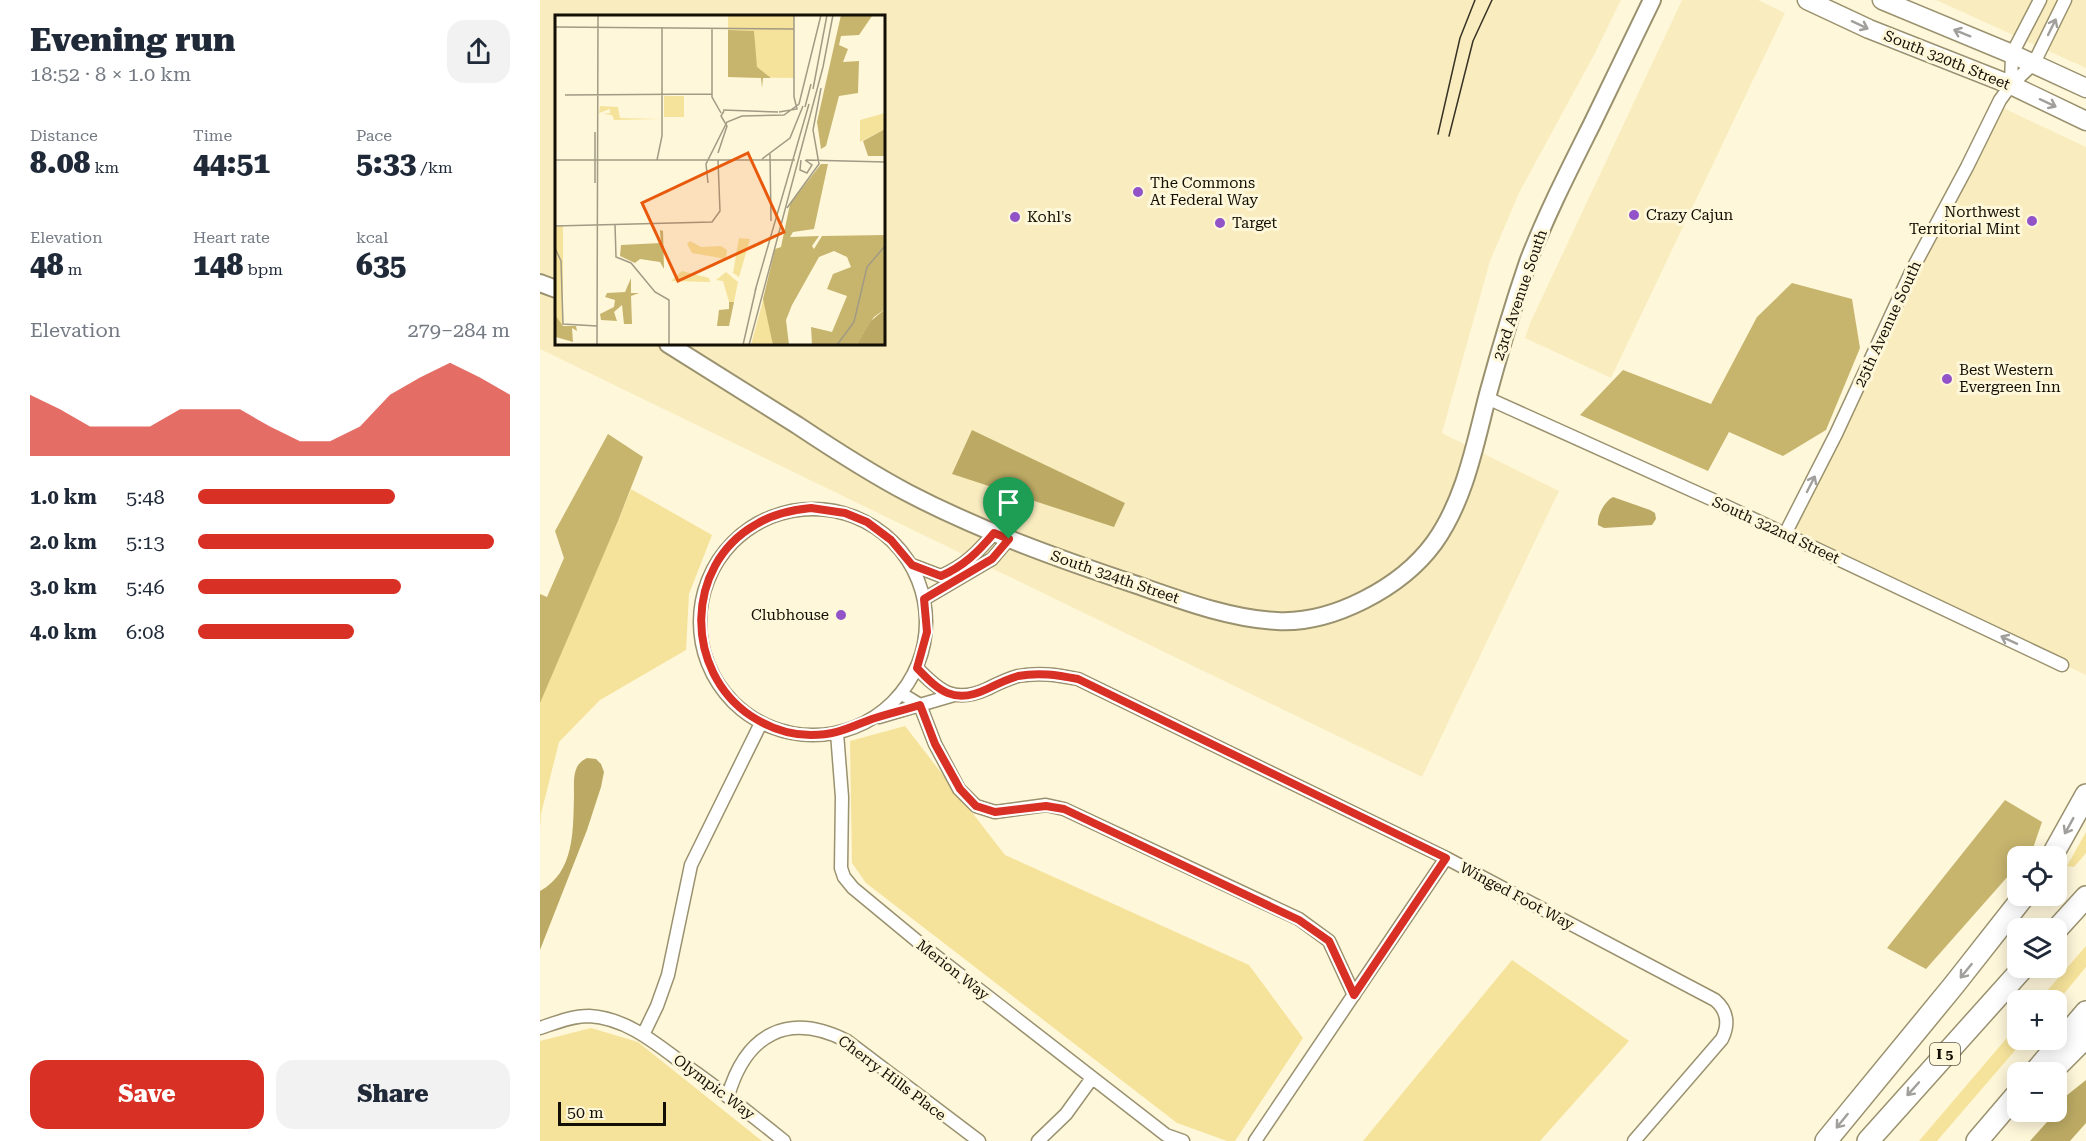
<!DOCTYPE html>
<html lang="en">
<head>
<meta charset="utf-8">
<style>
  :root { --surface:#fff; --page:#f2f2f3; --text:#1f2937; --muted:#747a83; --accent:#d93025 }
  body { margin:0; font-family:"Roboto Serif",serif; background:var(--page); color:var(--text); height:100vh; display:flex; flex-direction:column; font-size:22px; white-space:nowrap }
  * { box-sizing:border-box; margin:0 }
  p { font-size:20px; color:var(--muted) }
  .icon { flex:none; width:33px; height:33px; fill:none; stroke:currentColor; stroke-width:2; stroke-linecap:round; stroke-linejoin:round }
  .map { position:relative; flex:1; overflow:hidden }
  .panel { display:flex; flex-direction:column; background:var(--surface); width:540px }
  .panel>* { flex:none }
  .tools { position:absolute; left:1467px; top:846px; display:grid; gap:12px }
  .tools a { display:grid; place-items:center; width:60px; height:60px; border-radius:12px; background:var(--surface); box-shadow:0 3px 15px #0003; font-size:30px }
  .scale { position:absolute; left:18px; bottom:15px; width:108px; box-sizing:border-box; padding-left:6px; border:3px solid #130f04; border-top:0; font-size:16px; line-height:21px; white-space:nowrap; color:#130f04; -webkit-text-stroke:4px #fff7da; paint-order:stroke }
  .pin { position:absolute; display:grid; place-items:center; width:51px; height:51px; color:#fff; margin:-62px -26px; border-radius:50% 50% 50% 0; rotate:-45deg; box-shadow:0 0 6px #0007 }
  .pin .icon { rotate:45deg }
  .round { display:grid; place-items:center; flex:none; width:63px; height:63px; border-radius:18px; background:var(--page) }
  .head { display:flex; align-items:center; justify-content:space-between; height:102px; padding:0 30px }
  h1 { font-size:33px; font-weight:800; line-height:45px }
  .stats { display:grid; grid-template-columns:repeat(3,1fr); gap:9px; height:102px; padding:6px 30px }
  .stats div { display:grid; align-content:center }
  .stats b { font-size:30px; font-weight:800 }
  .stats small { font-size:16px; font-weight:400 }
  .stats p { font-size:16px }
  .chart { height:168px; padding:12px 30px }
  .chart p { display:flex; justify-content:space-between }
  .chart svg { width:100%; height:108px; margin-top:6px; fill:var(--accent); opacity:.7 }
  .button { display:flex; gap:12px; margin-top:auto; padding:12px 30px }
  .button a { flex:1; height:69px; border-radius:18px; background:var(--accent); color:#fff; font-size:24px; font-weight:800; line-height:69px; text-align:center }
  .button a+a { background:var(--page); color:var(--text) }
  ul { padding:0 30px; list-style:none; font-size:20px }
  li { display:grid; grid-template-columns:96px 72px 1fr; align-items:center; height:45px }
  li i { height:15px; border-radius:8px; background:var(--accent) }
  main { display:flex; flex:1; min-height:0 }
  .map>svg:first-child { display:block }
</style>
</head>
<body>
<main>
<section class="panel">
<div class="head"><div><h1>Evening run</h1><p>18:52 · 8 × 1.0 km</p></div><a class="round"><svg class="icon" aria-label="share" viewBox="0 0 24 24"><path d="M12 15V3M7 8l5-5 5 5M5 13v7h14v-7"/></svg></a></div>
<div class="stats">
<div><p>Distance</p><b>8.08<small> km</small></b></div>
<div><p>Time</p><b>44:51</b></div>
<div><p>Pace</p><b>5:33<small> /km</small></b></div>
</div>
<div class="stats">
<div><p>Elevation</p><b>48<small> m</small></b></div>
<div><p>Heart rate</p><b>148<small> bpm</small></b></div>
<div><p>kcal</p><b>635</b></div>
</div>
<div class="chart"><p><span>Elevation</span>279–284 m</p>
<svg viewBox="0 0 160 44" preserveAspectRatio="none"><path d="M0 44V19L10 25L20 32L30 32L40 32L50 25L60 25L70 25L80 32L90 38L100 38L110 32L120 19L130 12L140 6L150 12L160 19V44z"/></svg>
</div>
<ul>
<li><b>1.0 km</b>5:48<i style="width:63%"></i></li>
<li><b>2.0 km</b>5:13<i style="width:95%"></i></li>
<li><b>3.0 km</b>5:46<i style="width:65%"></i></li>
<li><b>4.0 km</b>6:08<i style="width:50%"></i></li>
</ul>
<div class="button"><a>Save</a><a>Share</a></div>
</section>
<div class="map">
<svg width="1546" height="1141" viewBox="0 0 1546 1141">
  <rect width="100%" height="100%" fill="#fff7da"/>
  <path fill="#f9edc0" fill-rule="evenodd" d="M 0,0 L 1081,0 L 1054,55 L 979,193 L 950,261 L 902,433 L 1019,491 L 882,777 L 0,349 ZM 16,16 L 344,16 L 344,344 L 16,344 Z
    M 1142,0 L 1218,0 L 1245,13 L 1071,378 L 985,338 L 990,323 Z
    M 1396,0 L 1546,0 L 1546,68 Z
    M 1457,105 L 1546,147 L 1546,675 L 1245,534 Z"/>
  <path fill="#f6e39b" d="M 91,489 L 172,535 L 149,594 L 146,650 L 60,700 L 19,742 L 1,814 L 0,828 L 0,699 L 78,521 Z
    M 365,726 L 465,855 L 709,965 L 763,1038 L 695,1141 L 687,1141 L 637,1123 L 326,883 L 312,863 L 310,741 Z
    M 1546,832 L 1546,853 L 1534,867 L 1527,866 Z
    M 1546,946 L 1546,967 L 1517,1002 L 1499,1000 Z
    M 972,960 L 1089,1041 L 1000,1141 L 823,1141 Z
    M 1477,1026 L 1478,1040 L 1484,1040 L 1397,1141 L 1379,1141 Z
    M 51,1028 L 98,1042 L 222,1141 L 0,1141 L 0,1041 Z"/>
  <path fill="#c7b56e" d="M 1252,283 L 1312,299 L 1320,348 L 1286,430 L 1243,456 L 1189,432 L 1168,471 L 1040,415 L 1083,370 L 1171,404 L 1217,317 Z
    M 68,434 L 103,457 L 78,521 L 0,703 L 0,594 L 7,597 L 24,558 L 15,531 Z
    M 1465,800 L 1502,822 L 1492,851 L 1486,856 L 1478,856 L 1477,866 L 1386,969 L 1347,948 Z"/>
  <path fill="#bcaa64" d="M 432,430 L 585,503 L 574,527 L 412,474 Z
    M 1073,497 L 1110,510 L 1115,513 L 1116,519 L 1112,525 L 1064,528 L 1058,525 C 1057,515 1064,502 1073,497 Z
    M 47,758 L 56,759 L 61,764 L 64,772 L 61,787 L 47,830 L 0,950 L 0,891 C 35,872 33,830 34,795 C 34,786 33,775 37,767 C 39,763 43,760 47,758 Z
    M 1546,1080 L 1546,1123 L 1530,1141 L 1490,1141 L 1516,1112 L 1526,1096 Z"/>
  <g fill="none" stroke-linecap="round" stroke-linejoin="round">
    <g stroke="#9a916e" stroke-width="15">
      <path id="street" d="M 1471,85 L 1472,54 L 1500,0
        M 947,398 L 1171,499 L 1522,665
        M160 622a113 113 0 1 1 226 0a113 113 0 1 1-226 0Z
        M 1245,534 L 1296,434 L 1373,268 L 1427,167 L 1460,100 L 1471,85 L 1494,63 L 1525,0
        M 372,565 L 401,576 C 425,565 437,553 454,533
        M 384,599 L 452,559 L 469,539
        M 377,668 C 399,691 414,704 447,689 C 457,684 467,679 478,676 C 499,672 517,675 538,679 L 906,858 L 1175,1000 C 1188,1011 1189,1025 1182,1039 L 1094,1141
        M 362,694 L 380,705 L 395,744 L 419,789 L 436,806 L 455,812 L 506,805 L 524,809 L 759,919 L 789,941 L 814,995
        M 339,717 L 414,695
        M 297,733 L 302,797 L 301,868 L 304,877 L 313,888 L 388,950 L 626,1135 L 643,1141
        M 0,1028 C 15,1023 32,1016 49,1016 C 88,1018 119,1046 149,1068 C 182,1091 213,1116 244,1141
        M 103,1035 L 117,1006 L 128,975 L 151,865 L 221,723
        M 188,1096 C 206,1034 248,1011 307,1041 L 439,1141
        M 498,1141 L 526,1114 L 552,1078
        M 715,1141 L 906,858"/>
    </g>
    <g stroke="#9a916e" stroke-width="20">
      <path id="secondary" d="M 0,283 L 16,289
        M 128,344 C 171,371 214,398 257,425 C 293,449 330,473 368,493 C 441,531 519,559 597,585 C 640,600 691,619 737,621 C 792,624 861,588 894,543 C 925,500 935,444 948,394 C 960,350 973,306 988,262 C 1006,215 1029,170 1052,124 C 1072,83 1092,41 1112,0"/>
    </g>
    <g stroke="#9a916e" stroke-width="21">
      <path id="primary" d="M 1267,0 L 1329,29 L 1471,85 L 1546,121
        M 1342,0 L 1472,54 L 1546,88"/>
    </g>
    <g stroke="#9a916e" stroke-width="24">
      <path id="highway" d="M 1512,856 L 1546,795
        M 1516,930 L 1546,897
        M 1513,1070 L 1546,1037
        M 1495,1072 L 1546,1012
        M 1286,1141 L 1414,985 L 1484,896
        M 1328,1141 L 1483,968
        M 1437,1141 L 1478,1093"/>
    </g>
    <use href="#street" stroke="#fff" stroke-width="12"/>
    <use href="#secondary" stroke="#fff" stroke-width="16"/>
    <use href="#primary" stroke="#fff" stroke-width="18"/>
    <use href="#highway" stroke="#fff" stroke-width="21"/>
    <path stroke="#383325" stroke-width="1.5" d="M 898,134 L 920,38 L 935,0
      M 909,136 L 933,41 L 952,0"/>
  </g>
  <defs><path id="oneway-shaft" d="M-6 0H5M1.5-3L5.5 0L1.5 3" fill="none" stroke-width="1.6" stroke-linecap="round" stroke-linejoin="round" transform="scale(1.5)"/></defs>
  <g stroke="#a19f9b">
    <use href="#oneway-shaft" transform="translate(1320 25) rotate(25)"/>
    <use href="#oneway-shaft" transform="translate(1512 27) rotate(-64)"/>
    <use href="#oneway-shaft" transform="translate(1422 33) rotate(-158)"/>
    <use href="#oneway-shaft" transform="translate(1508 103) rotate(25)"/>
    <use href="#oneway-shaft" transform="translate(1271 484) rotate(-63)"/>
    <use href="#oneway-shaft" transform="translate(1469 640) rotate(-155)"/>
    <use href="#oneway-shaft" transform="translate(1529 826) rotate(119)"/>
    <use href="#oneway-shaft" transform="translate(1426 971) rotate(129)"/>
    <use href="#oneway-shaft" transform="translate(1373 1089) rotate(132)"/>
    <use href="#oneway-shaft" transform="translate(1302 1121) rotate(129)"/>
  </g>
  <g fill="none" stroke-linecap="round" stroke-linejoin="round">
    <g stroke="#fff" stroke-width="12">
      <path id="route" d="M 271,508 L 305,513 L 327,522 L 351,540 L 372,565 L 401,576 C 424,566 438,552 454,533 L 469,539 L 452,559 L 384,599 L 387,632 L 377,668 C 399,691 414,705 447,689 C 457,684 467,679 478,676 C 499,672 517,675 538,679 L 906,858 L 814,995 L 789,941 L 759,920 L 524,809 L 506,806 L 455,812 L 436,806 L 420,789 L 395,744 L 380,705 C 364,710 347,714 332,719 C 308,728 297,735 271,735 C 250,735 228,727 211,716 C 144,671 144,566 215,525 C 232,514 251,510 271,508 Z"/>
    </g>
    <use href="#route" stroke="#d93025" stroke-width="8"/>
  </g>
  <g fill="#9253c9" stroke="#fff7da" stroke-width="2">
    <circle cx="598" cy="192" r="6"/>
    <circle cx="1094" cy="215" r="6"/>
    <circle cx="475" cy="217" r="6"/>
    <circle cx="1492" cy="221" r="6"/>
    <circle cx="680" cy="223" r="6"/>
    <circle cx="1407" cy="379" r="6"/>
    <circle cx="301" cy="615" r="6"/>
  </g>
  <g text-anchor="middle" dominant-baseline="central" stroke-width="6" stroke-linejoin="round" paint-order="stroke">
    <rect fill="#fff7da" stroke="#5a5544" stroke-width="1.5" x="1390" y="1043" width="30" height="22" rx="4.5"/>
    <g font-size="14" font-weight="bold" fill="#130f04">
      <text x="1405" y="1054">I 5</text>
    </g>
    <g font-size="15" fill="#130f04" stroke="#fff7da">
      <text transform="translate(1407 60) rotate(22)">South 320th Street</text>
      <text transform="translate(980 295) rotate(-71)">23rd Avenue South</text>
      <text transform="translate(1348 324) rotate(-65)">25th Avenue South</text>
      <text transform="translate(1236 530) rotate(25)">South 322nd Street</text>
      <text transform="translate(575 577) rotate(19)">South 324th Street</text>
      <text transform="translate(977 896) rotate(28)">Winged Foot Way</text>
      <text transform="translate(413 970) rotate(38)">Merion Way</text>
      <text transform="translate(352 1078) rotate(37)">Cherry Hills Place</text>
      <text transform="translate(174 1087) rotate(37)">Olympic Way</text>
    </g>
    <g font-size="15" fill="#130f04" stroke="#fff7da" text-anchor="start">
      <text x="610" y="183">The Commons<tspan x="610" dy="17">At Federal Way</tspan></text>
      <text x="1480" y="212" text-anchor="end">Northwest<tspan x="1480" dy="17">Territorial Mint</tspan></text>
      <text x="1106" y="215">Crazy Cajun</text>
      <text x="487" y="217">Kohl's</text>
      <text x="692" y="223">Target</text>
      <text x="1419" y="370">Best Western<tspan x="1419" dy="17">Evergreen Inn</tspan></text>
      <text x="289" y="615" text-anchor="end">Clubhouse</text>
    </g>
  </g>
  <g transform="translate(15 15)">
    <rect width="330" height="330" fill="#fff7da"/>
    <path d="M 173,0 L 239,0 L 239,63 L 173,62 ZM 109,81 L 129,81 L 129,102 L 109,102 ZM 45,91 L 63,92 L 65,103 L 106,104 L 59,105 L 57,100 L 48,99 L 55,98 L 55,94 L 44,98 ZM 330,98 L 330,114 L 305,127 L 305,105 ZM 8,210 L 8,310 L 1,311 L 0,212 ZM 184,223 L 195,224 L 184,262 L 178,258 ZM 135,226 L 146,232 L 166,231 L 172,235 L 171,244 L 137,238 L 132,229 ZM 127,256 L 154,263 L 155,267 L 116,266 ZM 171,257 L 183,267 L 179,287 L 174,287 L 168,266 L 161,265 ZM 211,274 L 218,330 L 196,330 Z" fill="#f6e39b"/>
    <path d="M 286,0 L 317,1 L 304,20 L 286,21 L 284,30 L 293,34 L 288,47 L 304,46 L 303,78 L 284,81 L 271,131 L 266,134 L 262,107 ZM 173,15 L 199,16 L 202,52 L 216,63 L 208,63 L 207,73 L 206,63 L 173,62 ZM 330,114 L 330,141 L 313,141 L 308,126 ZM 266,149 L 273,149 L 259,214 L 238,217 L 235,222 L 264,221 L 257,231 L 259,234 L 267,221 L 330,220 L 330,294 L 319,302 L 301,330 L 257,330 L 256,312 L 277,317 L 292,281 L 272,274 L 278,259 L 296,252 L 292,242 L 279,236 L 264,242 L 237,290 L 231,305 L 234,330 L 218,330 L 208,284 L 220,234 L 226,232 L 235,189 ZM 105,215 L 108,216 L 109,254 L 105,247 L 85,244 L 80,248 L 65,241 L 66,230 L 106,228 ZM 76,263 L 76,278 L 84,278 L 76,281 L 77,309 L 69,309 L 67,290 L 59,297 L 62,306 L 46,305 L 45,299 L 59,292 L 60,285 L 50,282 L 52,278 L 70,277 ZM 174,287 L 179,287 L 174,311 L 162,311 L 164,295 L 174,294 ZM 0,300 L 8,311 L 21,311 L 22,316 L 17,313 L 18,327 L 1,322 L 0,327 Z" fill="#c7b56e"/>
    <path d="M 330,294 L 330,330 L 301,330 L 316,306 Z" fill="#bcaa64"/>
    <path fill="none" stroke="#a19a84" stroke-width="1.5" d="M 0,12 L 239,14M 157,13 L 157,82 L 166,98M 258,74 L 272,0M 10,80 L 157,79M 250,92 L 256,69M 168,95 L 223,97M 224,97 L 242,94 L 239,82 L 239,0M 163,138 L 172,111 L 166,101 L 169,96M 215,139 L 216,206M 207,144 L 235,123 L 248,91M 0,145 L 240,145M 102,145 L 107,121 L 107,12M 246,145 L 245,155 L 252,158 L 257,150 L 250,145M 251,145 L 330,147M 40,168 L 40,117M 153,168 L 151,149 L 172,107 L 187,101 L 229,100 L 244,89 L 266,0M 232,193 L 264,149 L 258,115 L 266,73M 60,209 L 61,242 L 76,248 L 100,277 L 114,285 L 114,330M 0,211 L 157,207 L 165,196 L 163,145M 0,233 L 6,246 L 8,309 L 42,311M 200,276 L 254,89M 42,330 L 43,0M 188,330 L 201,273M 194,330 L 268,52 L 278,0M 282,330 L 299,307 L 312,252 L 330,231"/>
    <path fill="#e8590c" fill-opacity="0.15" stroke="#e8590c" stroke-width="3" d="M 193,138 L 229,217 L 123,266 L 87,188 Z"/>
    <rect width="330" height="330" fill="none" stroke="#130f04" stroke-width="3"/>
  </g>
</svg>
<div class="tools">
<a><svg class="icon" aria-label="locate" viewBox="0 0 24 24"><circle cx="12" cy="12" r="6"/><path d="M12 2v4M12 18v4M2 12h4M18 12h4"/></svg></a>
<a><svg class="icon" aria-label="layers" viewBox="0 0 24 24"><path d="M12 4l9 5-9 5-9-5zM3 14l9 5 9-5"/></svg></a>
<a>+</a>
<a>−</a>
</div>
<div class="scale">50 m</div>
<div class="pin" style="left:469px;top:539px;background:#1e9e55"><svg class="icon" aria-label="arrive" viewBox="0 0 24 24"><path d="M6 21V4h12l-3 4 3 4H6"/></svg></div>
</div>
</main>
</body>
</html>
